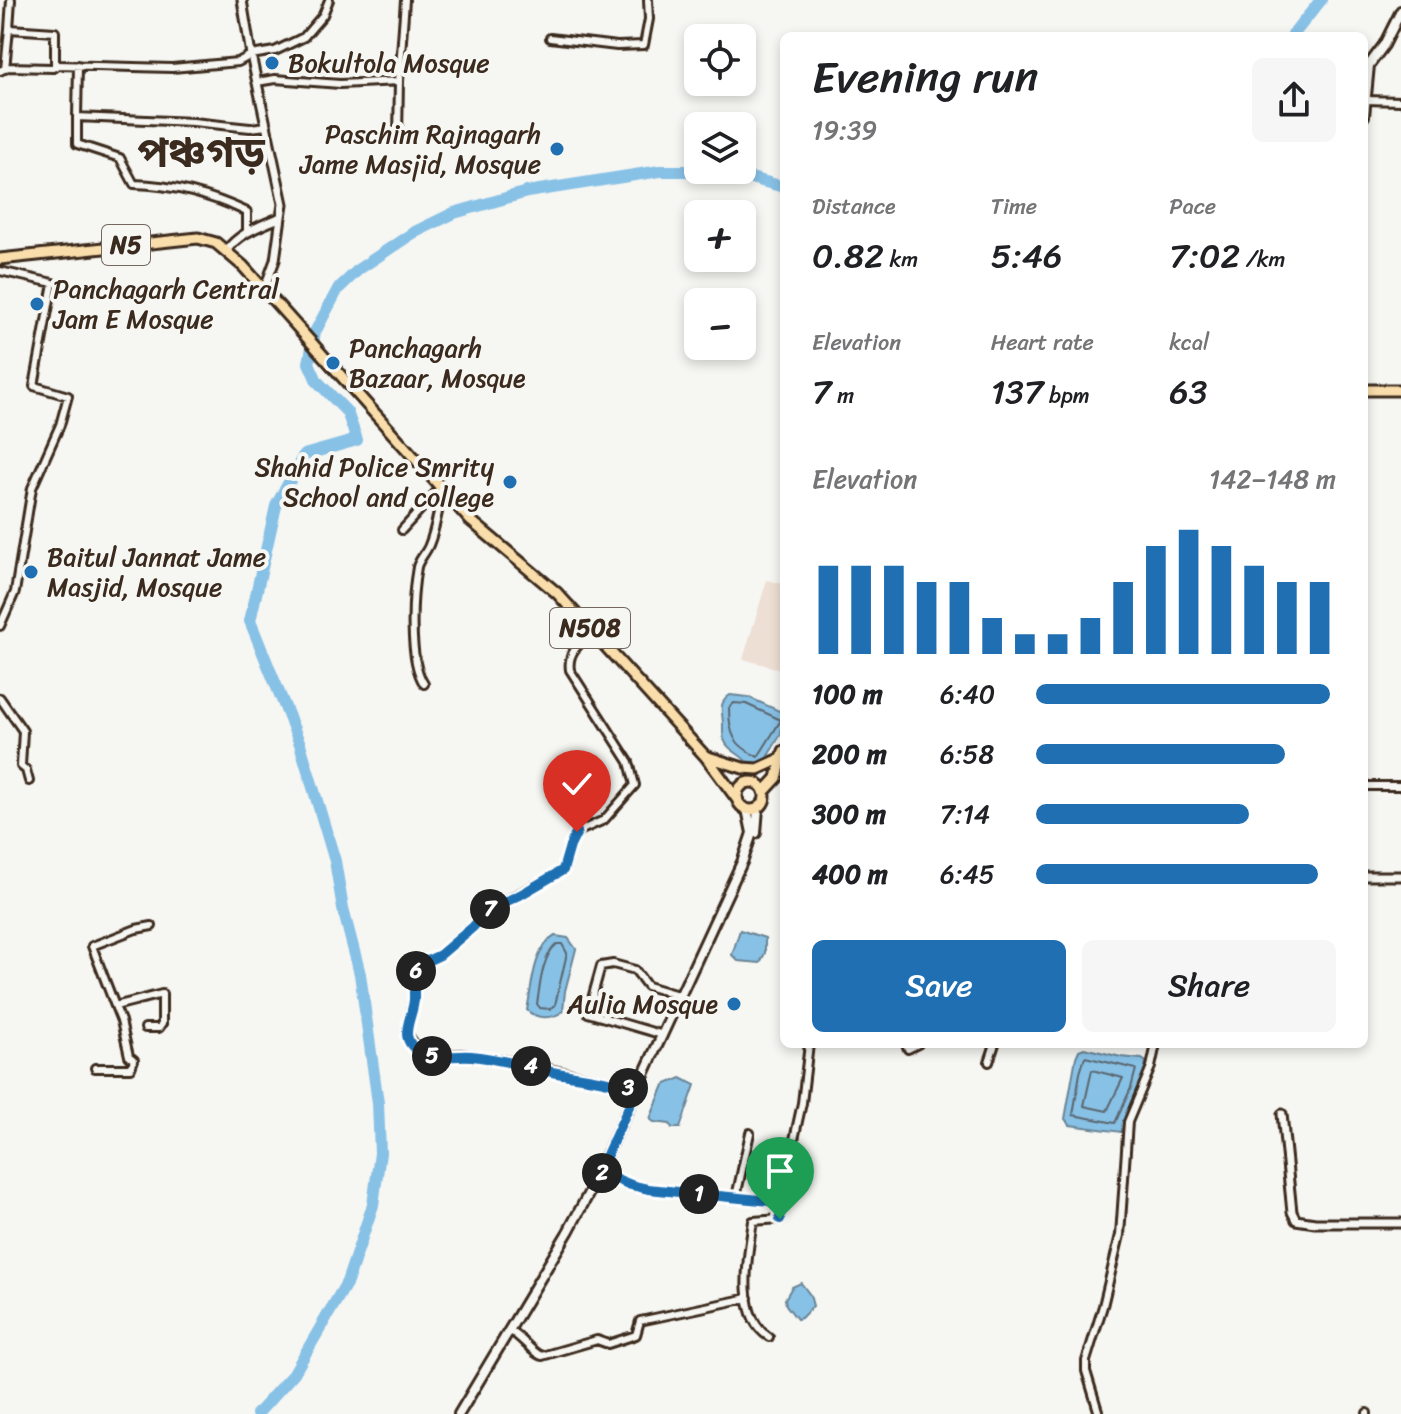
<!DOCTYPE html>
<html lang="en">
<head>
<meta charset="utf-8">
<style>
  :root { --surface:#fff; --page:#f6f6f6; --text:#202124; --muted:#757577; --accent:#1f6fb2 }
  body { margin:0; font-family:Sriracha,"Noto Sans Bengali",sans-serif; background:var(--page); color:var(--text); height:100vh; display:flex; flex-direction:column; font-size:30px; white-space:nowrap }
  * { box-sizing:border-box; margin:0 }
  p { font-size:26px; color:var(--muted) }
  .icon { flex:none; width:44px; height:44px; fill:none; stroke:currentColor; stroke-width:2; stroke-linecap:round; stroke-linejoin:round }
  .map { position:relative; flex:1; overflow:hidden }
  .details { position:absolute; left:780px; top:32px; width:588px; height:1016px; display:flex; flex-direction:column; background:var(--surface); border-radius:12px; box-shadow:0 4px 12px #0003 }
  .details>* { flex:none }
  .fabs { position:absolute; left:684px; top:24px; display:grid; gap:16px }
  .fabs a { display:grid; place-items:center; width:72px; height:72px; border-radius:12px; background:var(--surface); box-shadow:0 4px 12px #0003; font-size:40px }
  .pin { position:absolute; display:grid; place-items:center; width:68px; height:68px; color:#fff; margin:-82px -34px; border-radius:50% 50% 50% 0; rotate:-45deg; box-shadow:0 0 8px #0007 }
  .pin .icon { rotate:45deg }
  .km { position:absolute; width:40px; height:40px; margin:-20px; border-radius:50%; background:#222; color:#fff; font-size:22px; line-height:40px; text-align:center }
  .round { display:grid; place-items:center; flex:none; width:84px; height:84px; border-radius:12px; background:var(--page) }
  .headline { display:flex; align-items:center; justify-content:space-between; height:136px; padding:0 32px }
  h1 { font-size:44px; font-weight:600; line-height:60px }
  .stats { display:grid; grid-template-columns:repeat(3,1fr); gap:12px; height:136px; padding:8px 32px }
  .stats div { display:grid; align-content:center }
  .stats b { font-size:34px; font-weight:600 }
  .stats small { font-size:22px; font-weight:400 }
  .stats p { font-size:22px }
  .chart { height:224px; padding:16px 32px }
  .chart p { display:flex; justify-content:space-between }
  .chart svg { width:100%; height:144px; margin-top:8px; stroke:var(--accent); stroke-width:6 }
  .action { display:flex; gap:16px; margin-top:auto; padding:16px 32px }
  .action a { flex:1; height:92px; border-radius:12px; background:var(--accent); color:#fff; font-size:32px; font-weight:600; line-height:92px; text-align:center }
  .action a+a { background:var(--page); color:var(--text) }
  ul { padding:0 32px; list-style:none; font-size:26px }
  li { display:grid; grid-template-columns:128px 96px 1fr; align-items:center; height:60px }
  li i { height:20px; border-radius:10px; background:var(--accent) }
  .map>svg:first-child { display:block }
</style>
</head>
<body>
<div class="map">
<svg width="1401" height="1414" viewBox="0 0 1401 1414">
  <rect width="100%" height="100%" fill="#f6f6f2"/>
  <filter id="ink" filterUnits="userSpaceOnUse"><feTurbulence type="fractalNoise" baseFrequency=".0125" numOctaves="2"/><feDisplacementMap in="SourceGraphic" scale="16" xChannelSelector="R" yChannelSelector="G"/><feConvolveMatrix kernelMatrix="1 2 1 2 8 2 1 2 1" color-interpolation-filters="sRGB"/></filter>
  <g filter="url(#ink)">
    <path fill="#eedfd4" d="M 767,580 L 784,584 L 784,670 L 743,659 Z"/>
    <path fill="#88c1e6" stroke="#698596" stroke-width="2" d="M 730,695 L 748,697 L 784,713 L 781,734 L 763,764 L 750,767 C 744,756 739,756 731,749 C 722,742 723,734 723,725 C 723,712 717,704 730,695 Z
      M 740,930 L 765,938 L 765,953 L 760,963 L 738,961 L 732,955 Z
      M 555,936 L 568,938 L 576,949 L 565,991 L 563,1011 C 554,1019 536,1020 527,1010 C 532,987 533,948 555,936 Z
      M 1084,1048 L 1121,1057 L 1142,1059 L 1146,1062 L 1142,1083 L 1121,1132 L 1070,1125 L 1065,1119 L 1076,1057 L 1079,1050 Z
      M 681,1078 L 695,1085 L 680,1128 L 672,1128 L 670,1124 L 654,1122 L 650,1119 L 664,1085 Z
      M 801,1283 L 810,1295 L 813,1306 L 801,1318 L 797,1319 L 786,1305 L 785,1299 L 792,1287 Z"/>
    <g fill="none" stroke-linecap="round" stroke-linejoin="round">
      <path stroke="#5a666e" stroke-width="2" d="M 734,703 L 746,704 L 781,720 L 758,757 C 734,745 729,735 729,708 Z
        M 557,944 L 562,944 L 567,953 L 555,1005 L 550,1009 L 540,1008 L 537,1004 C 540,985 542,956 557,944 Z
        M 1085,1057 L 1136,1069 L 1131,1088 L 1115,1123 L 1073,1115 L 1080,1073 Z
        M 1092,1070 L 1123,1078 L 1107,1111 L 1084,1106 Z"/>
      <path stroke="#88c1e6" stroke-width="12" d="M 1292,36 L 1321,0
        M 257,1414 L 294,1373 L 347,1282 L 373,1205 L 380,1153 L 378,1103 L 360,974 L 343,909 L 335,861 L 300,744 L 250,621 L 276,506 L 304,455 L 357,440 L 347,412 L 317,381 L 309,363 L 315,332 L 338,289 L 359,269 L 413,233 L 454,213 L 527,192 L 660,171 L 725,171 L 784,187"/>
      <g stroke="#3b2a1e" stroke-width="12">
        <path id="minor" d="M 9,29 L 11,0
          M 550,38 L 617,46 L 644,45 L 649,19 L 648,0
          M 78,65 L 77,117 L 193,122 L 250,128 L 267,126
          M 5,69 L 9,29 L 55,32 L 55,67
          M 0,71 L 8,67 L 53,68 L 58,65 L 172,68 L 238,62 L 251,55 L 275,51 L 304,37 L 323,15 L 329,0
          M 257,82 L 275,79 L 340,84 L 399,81 L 405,0
          M 1365,100 L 1401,101
          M 77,117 L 77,144 L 120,158 L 134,184 C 174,185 211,195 247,212 L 247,232
          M 370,140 L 395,141 L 398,136 L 399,81
          M 0,271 L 53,283 L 34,386 L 68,396 L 60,425 L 32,488 L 15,592 L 0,626
          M 402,530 L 440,488
          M 593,632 C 581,643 567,651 570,670 L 629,762 L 635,785 L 604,820 L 577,832 L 570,846 L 565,865 L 558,873 L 488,910 L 473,927 L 440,955 L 421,964 L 413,984 L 414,998 L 406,1032 L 419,1051 L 429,1056 L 461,1054 L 509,1061 L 616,1083 L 636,1091
          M 424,684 C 408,660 412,595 417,567 C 419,559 426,553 429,545 C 436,529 438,508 443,491
          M 0,698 L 23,731 L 21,766 L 26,770 L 29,781
          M 1364,786 L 1401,786
          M 115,1006 L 92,946 L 136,929 L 152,926
          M 663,1035 L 588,1013 L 601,966 L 613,964 L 635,970 L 647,986 L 681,996
          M 906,1044 L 908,1049 L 918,1044
          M 989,1062 L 995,1044
          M 95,1068 L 131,1068 L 134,1060 L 129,1056 L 121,1021 L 115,1006 L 162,994 L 162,1024 L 159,1028 L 145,1028
          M 599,1172 L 631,1185 L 648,1189 L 781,1202
          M 736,1197 L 750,1133
          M 509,1330 C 522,1337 533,1354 542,1356 L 597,1340 L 608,1344 L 636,1335 L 640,1321 L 748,1298
          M 769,1337 C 735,1316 748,1255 753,1221 L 780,1219 L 784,1185 L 802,1103 L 809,1044
          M 1367,1413 L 1367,1414
          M 1099,1414 L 1086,1371 L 1086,1361 L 1103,1306 L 1120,1235 L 1128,1122 L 1151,1067 L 1156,1044"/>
      </g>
      <g stroke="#3b2a1e" stroke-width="13">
        <path id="tertiary" d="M 226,251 C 240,232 261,226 281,217 L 283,204 L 251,55 L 242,0
          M 264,290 L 275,260 L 281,217
          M 1364,876 L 1401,876
          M 1282,1114 L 1292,1212 L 1296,1220 L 1315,1223 L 1401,1223"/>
      </g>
      <g stroke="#3b2a1e" stroke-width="14">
        <path id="secondary" d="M 1364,116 L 1369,65 L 1384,45 L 1401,11
          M 756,833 L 758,808
          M 459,1414 L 568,1232 L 590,1191 L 743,860 L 752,833 L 747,809"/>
      </g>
      <g stroke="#3b2a1e" stroke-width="15">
        <path id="trunk" d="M 0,259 L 198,238 L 216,243 L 243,266 L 470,520 L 557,593 L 706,757 L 737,799
          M 1364,390 L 1401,390
          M 708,757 L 743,768 L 758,769 L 780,759
          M737 796a14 14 0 1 1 28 0a14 14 0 1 1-28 0Z
          M 764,792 L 777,778 L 784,751"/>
      </g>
      <use href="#minor" stroke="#f6f6f2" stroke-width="6"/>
      <use href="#tertiary" stroke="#f6f6f2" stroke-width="7"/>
      <use href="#secondary" stroke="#f6f6f2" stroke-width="8"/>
      <use href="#trunk" stroke="#f9ddab" stroke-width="9"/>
    </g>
  </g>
  <g fill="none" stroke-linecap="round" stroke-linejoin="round" filter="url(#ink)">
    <g stroke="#fff" stroke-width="16">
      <path id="route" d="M 577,832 L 570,846 L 563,870 L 520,895 L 488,910 L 473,927 L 440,955 L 421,964 C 413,976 414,985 414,999 C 413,1020 394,1039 423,1054 C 436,1060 458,1054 472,1056 C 499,1059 525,1066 552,1072 C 581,1078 609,1079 636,1091 L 599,1172 L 631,1185 L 648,1189 L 781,1202 L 780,1219"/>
    </g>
    <use href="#route" stroke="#1f6fb2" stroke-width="10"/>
  </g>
  <g fill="#1f6fb2" stroke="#f6f6f2" stroke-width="3">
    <circle cx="272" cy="63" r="8"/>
    <circle cx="557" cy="149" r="8"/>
    <circle cx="37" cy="304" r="8"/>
    <circle cx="333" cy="363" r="8"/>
    <circle cx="510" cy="482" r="8"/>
    <circle cx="31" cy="572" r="8"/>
    <circle cx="734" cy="1004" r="8"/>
  </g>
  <g text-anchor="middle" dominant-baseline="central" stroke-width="8" stroke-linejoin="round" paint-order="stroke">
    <g fill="#f6f6f2" stroke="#73675e" stroke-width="2">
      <rect x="102" y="225" width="48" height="40" rx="6"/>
      <rect x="550" y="608" width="80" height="40" rx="6"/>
    </g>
    <g font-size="24" font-weight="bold" fill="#3b2a1e">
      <text x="126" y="245">N5</text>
      <text x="590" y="628">N508</text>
    </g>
    <g font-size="26" fill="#3b2a1e" stroke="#f6f6f2" text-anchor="start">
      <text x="288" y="63">Bokultola Mosque</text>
      <text x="541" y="134" text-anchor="end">Paschim Rajnagarh<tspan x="541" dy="30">Jame Masjid, Mosque</tspan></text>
      <text x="53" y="289">Panchagarh Central<tspan x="53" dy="30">Jam E Mosque</tspan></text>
      <text x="349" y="348">Panchagarh<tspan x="349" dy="30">Bazaar, Mosque</tspan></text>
      <text x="494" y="467" text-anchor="end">Shahid Police Smrity<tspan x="494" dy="30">School and college</tspan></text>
      <text x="47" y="557">Baitul Jannat Jame<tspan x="47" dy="30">Masjid, Mosque</tspan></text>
      <text x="718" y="1004" text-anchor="end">Aulia Mosque</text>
    </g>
    <g font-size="42" font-weight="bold" fill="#3b2a1e" stroke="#f6f6f2">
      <text x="201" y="153">পঞ্চগড়</text>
    </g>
  </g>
</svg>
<div class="fabs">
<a><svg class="icon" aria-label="locate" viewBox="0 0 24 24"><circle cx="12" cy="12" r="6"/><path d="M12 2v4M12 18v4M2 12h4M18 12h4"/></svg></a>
<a><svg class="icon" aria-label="layers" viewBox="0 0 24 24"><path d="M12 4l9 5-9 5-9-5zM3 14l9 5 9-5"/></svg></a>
<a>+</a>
<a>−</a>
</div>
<div class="pin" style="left:780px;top:1219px;background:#1e9e55"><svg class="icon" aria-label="arrive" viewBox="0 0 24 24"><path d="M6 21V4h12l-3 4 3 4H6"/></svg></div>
<div class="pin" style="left:577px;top:832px;background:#d93025"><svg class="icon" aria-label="check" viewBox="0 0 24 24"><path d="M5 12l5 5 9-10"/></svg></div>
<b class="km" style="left:699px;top:1194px">1</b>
<b class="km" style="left:602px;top:1173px">2</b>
<b class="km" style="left:628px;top:1088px">3</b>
<b class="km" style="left:531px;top:1066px">4</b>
<b class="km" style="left:432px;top:1056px">5</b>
<b class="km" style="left:416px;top:971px">6</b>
<b class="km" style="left:490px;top:909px">7</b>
<section class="details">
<div class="headline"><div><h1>Evening run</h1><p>19:39</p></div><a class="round"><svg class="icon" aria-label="share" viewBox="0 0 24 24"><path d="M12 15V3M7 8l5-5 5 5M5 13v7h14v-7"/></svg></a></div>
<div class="stats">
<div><p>Distance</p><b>0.82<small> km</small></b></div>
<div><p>Time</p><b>5:46</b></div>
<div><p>Pace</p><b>7:02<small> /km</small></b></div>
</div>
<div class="stats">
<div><p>Elevation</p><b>7<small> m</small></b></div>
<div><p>Heart rate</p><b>137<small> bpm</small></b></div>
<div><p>kcal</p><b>63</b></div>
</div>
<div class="chart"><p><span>Elevation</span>142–148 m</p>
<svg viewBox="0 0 160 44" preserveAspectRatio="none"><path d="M5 44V17M15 44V17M25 44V17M35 44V22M45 44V22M55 44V33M65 44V38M75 44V38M85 44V33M95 44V22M105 44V11M115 44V6M125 44V11M135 44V17M145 44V22M155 44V22"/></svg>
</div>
<ul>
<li><b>100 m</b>6:40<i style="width:98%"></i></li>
<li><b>200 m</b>6:58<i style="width:83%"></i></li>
<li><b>300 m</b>7:14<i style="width:71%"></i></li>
<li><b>400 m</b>6:45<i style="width:94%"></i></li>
</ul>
<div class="action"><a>Save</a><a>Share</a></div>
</section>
</div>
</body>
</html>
